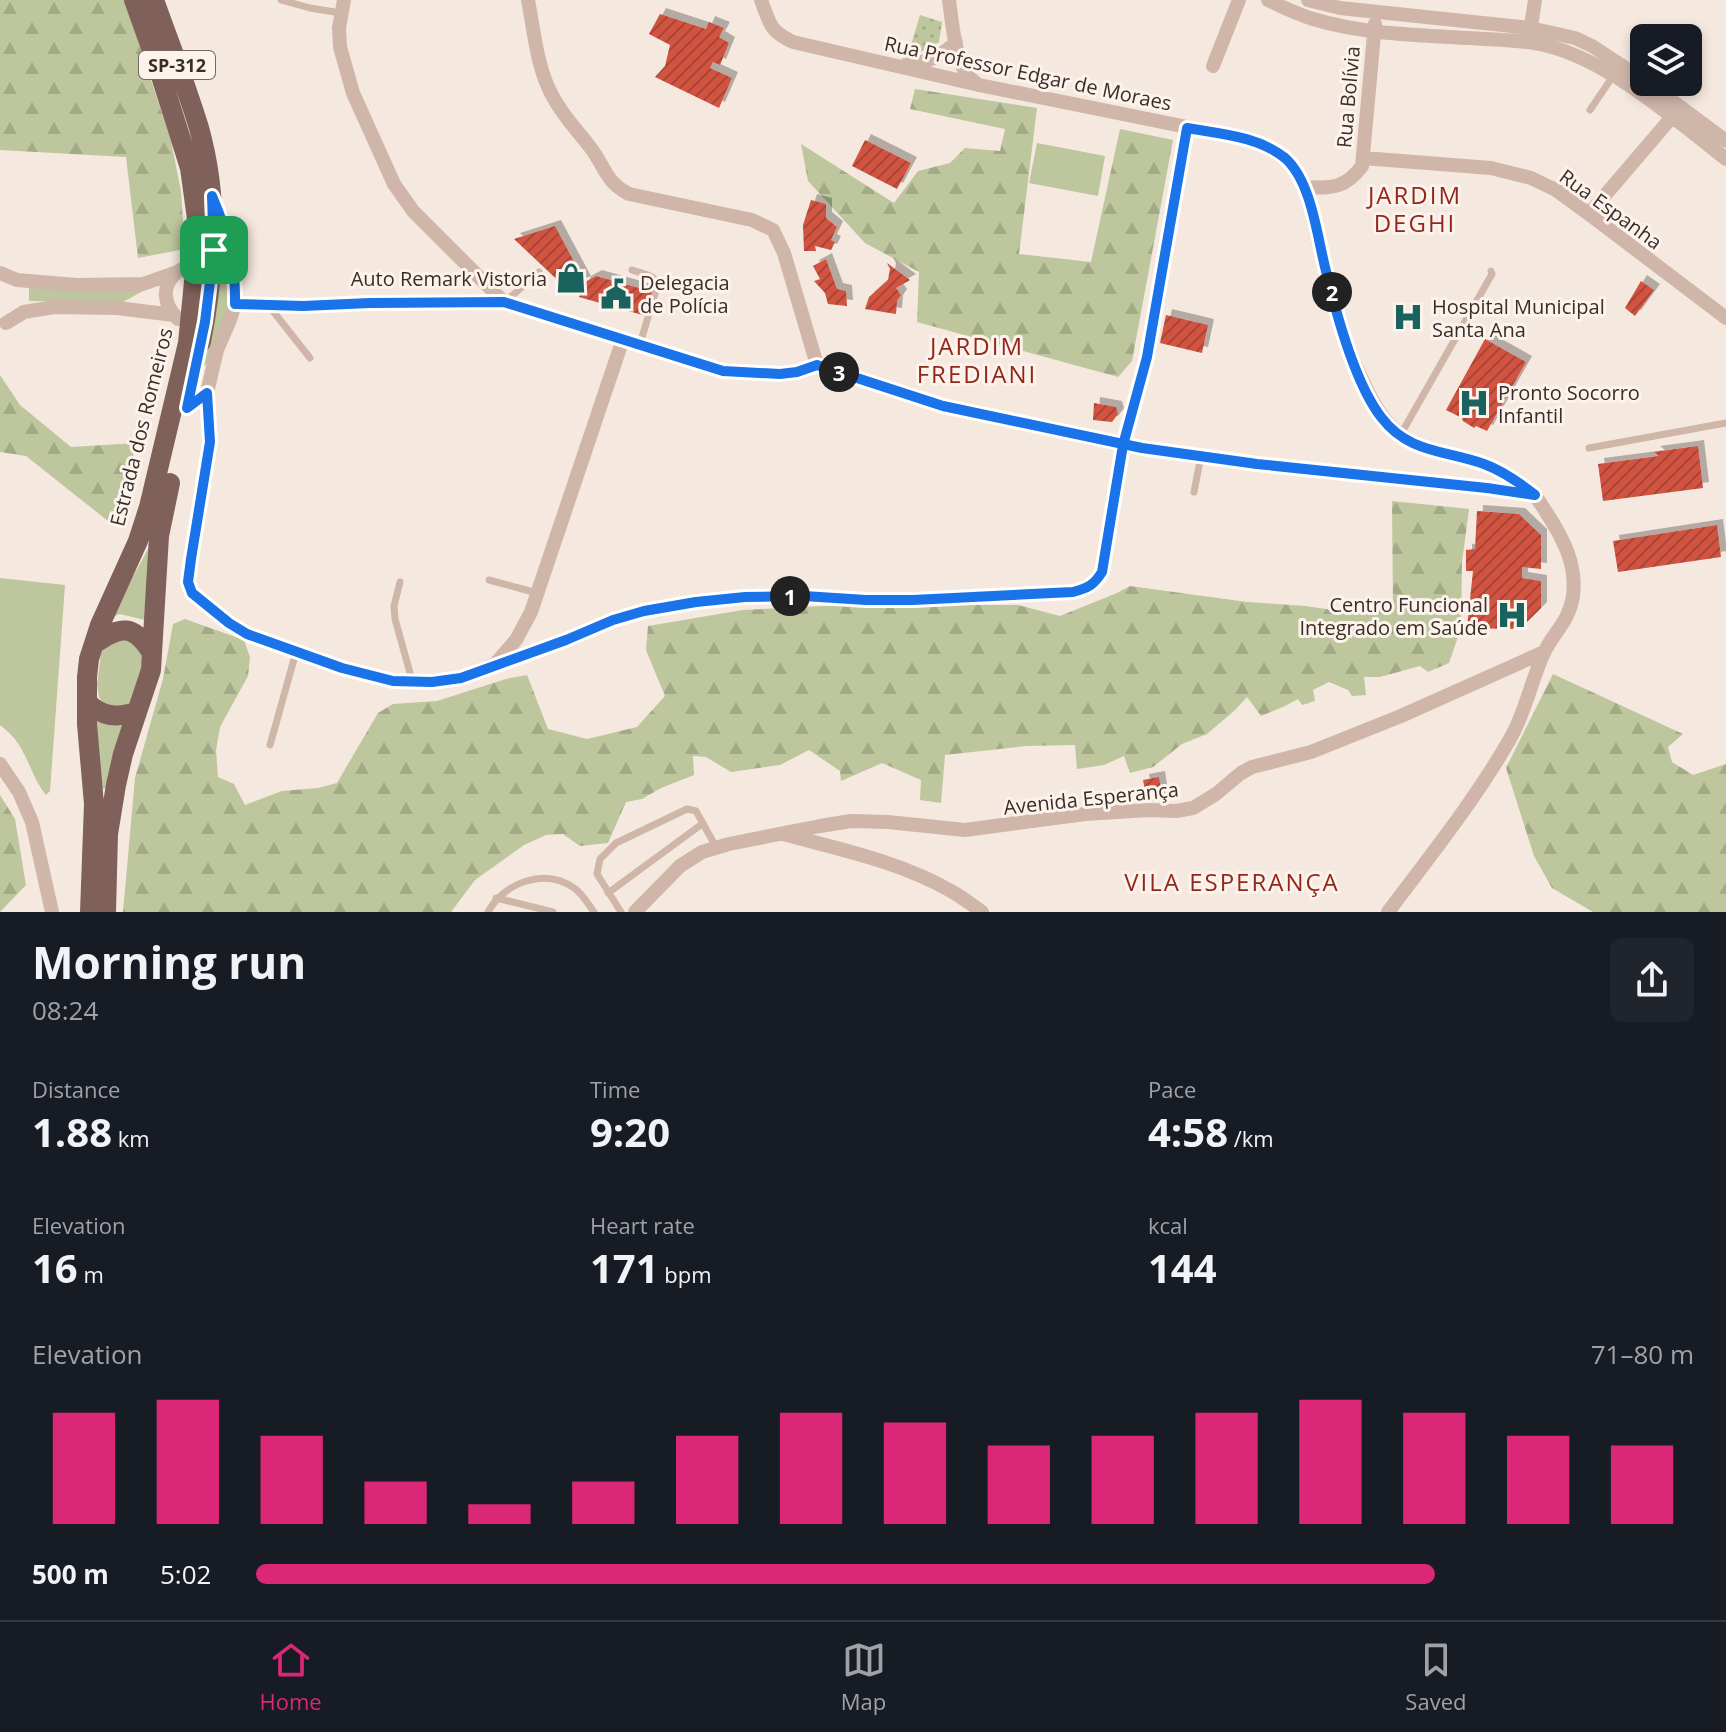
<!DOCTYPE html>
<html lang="en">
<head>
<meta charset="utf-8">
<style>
  :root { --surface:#171b24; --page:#20242c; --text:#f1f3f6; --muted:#9ea1a6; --line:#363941; --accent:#db2777 }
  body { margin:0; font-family:"Open Sans",sans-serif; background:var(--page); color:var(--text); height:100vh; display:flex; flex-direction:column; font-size:30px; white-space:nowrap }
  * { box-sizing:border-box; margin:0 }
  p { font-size:26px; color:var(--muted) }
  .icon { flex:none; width:44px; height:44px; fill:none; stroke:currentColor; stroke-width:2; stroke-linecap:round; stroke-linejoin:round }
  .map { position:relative; height:912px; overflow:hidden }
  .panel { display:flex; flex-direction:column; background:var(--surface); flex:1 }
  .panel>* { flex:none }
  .buttons { position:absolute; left:1630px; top:24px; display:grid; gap:16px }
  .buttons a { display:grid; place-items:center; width:72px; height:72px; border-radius:12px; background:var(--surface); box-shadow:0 4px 12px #0003; font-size:40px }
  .pin { position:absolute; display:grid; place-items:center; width:68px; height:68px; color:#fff; margin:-34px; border-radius:16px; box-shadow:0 4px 12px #0006 }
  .km { position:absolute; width:40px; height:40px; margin:-20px; border-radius:50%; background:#222; color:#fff; font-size:22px; line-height:40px; text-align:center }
  .round { display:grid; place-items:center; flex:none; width:84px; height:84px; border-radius:12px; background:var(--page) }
  .overview { display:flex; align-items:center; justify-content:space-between; height:136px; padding:0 32px }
  h1 { font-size:44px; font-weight:700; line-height:60px }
  .figures { display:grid; grid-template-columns:repeat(3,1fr); gap:12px; height:136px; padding:8px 32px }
  .figures div { display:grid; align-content:center }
  .figures b { font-size:40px; font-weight:700 }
  .figures small { font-size:22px; font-weight:400 }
  .figures p { font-size:22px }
  .chart { height:224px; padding:16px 32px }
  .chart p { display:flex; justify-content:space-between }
  .chart svg { width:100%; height:144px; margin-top:8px; stroke:var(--accent); stroke-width:6 }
  ul { padding:0 32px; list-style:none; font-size:26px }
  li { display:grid; grid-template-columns:128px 96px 1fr; align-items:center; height:60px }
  li i { height:20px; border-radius:10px; background:var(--accent) }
  .tab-bar { display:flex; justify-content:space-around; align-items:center; height:112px; border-top:2px solid var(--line); background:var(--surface); font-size:22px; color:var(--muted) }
  .tab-bar a { display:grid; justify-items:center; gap:4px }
  .tab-bar .active { color:var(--accent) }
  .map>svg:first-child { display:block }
</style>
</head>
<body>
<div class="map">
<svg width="1726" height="912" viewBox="0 0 1726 912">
  <defs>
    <pattern id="forest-firs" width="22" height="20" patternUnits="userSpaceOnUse" patternTransform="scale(2)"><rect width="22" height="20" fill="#bdc69d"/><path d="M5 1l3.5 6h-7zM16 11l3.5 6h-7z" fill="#a3aa87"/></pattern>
    <pattern id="park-dots" width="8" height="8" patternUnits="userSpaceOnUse" patternTransform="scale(2)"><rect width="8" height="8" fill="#bdc69d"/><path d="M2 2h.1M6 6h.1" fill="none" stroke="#a3aa87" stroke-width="1.8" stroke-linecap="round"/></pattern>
    <pattern id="building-hatch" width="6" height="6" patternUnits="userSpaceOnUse" patternTransform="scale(2)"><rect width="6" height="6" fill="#d15241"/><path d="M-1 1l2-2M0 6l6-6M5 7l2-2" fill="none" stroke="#ab4436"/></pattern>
    <filter id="shadow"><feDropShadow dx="6" dy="-6" stdDeviation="0" flood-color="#0004"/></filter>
  </defs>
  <rect width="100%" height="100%" fill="#f5e8df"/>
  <path fill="#bdc69d" d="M 1037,143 L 1105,156 L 1098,196 L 1029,183 Z
    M 220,234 L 229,257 L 228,311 L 209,361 L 201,370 L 214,318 Z
    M 29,286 L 143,291 L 123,302 L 29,301 Z
    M 152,546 L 149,621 L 120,614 L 115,616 L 121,599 L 148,549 Z
    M 0,578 L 65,585 L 50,791 L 46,795 C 32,778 28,755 14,738 C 10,733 5,729 0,725 Z
    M 122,633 L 146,655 L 130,705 L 105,706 L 99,697 L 97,685 L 101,654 L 108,641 Z
    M 96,715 L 128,720 L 106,788 L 104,789 L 101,788 Z"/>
  <path fill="url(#forest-firs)" d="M 0,0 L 125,0 L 171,141 L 181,191 L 185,249 L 138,258 L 126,157 L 0,150 Z
    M 915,89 L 1037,108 L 1019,254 L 1091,262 L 1120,129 L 1173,140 L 1132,361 L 1118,377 L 917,322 L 919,272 L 865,243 L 808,181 L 801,144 L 894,203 L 918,171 L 950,163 L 965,148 L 1000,151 L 1005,129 L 910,109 Z
    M 0,375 L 20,405 L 71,447 L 137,443 L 113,525 L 26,456 L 0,452 Z
    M 1392,501 L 1469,509 L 1462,562 L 1461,628 L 1449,663 L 1428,672 L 1420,666 L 1380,677 L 1364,677 L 1366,695 L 1352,696 L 1348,690 L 1329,682 L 1313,690 L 1315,701 L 1302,705 L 1298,699 L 1285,706 L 1261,716 L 1247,697 L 1235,710 L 1207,734 L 1182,744 L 1153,767 L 1130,773 L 1124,756 L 1104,765 L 1077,769 L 1075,745 L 1026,746 L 945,755 L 941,803 L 920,800 L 921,780 L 882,763 L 841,781 L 840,771 L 809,750 L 780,765 L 731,772 L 706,757 L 693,756 L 694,775 L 661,788 L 642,799 L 626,802 L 608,843 L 580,846 L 563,834 L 546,835 L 524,845 L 475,880 L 451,912 L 123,912 L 135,778 L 163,679 L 173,624 L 185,619 L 244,640 L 250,657 L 248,676 L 220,727 L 216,750 L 218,777 L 234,784 L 245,805 L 282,791 L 318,788 L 337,783 L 378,713 L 393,704 L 437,701 L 506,679 L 527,675 L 548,729 L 587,739 L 637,727 L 665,696 L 646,650 L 648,626 L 743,610 L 846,605 L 1018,605 L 1060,616 L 1117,593 L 1130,586 L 1247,602 L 1305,606 L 1354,613 L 1393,606 Z
    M 1553,674 L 1683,734 L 1668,747 L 1672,762 L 1693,775 L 1726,764 L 1726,912 L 1593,912 L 1552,888 L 1534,856 L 1506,768 Z
    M 0,795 L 15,819 L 26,885 L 0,912 Z"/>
  <path fill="url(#park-dots)" d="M 920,15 L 942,22 L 939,42 L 925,50 L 908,55 Z"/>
  <path fill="url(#building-hatch)" filter="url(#shadow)" d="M 660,14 L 706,29 L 709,22 L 724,28 L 719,37 L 729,43 L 720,65 L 713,62 L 710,68 L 732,78 L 719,108 L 655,77 L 665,66 L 670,45 L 649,34 Z
    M 865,140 L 911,163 L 897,189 L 852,166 Z
    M 811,200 L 826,204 L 826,218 L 837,227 L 831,240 L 835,242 L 831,250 L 815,246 L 816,251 L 804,251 L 803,225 Z
    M 555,226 L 585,282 L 567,289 L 514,239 Z
    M 826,259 L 837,289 L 846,291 L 847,306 L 828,304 L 825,293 L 814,281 L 820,279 L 813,266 Z
    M 887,263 L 910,280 L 896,288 L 901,295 L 897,301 L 896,314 L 865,309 L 869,297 L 888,280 L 890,269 Z
    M 596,276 L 653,292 L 646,316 L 579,297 L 585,282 Z
    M 1641,281 L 1654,290 L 1635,316 L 1625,308 Z
    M 1166,315 L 1208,325 L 1202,353 L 1160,343 Z
    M 1485,339 L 1526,362 L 1487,431 L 1476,426 L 1474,428 L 1463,421 L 1462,418 L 1446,410 Z
    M 1094,403 L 1116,407 L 1118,414 L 1112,422 L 1093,420 Z
    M 1698,446 L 1703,488 L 1603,501 L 1598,464 L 1659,456 L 1654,452 Z
    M 1477,511 L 1519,514 L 1541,535 L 1541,569 L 1522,567 L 1522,578 L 1541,581 L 1541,608 L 1526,623 L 1512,629 L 1467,628 L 1473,571 L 1466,571 L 1466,550 L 1475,549 Z
    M 1717,525 L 1721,557 L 1618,572 L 1613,541 Z
    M 1159,777 L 1162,797 L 1155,801 L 1147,800 L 1143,780 Z"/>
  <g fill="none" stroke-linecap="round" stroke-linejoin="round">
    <path stroke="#cfb6a9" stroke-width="7" d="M 281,0 L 310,8 L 341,13
      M 1590,110 L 1613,76
      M 632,270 C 643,274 657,274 657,287 L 640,344
      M 505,302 L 539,272
      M 269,306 L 310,358
      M 1401,434 L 1492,274 L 1491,271
      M 1589,448 L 1726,423
      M 1194,492 L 1201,456
      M 489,580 L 537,593
      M 400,582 L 394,606 L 395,619 L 412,680
      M 270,745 L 296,652
      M 608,893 L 702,824
      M 496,898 L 553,912
      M 488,912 C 504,883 544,867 574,888 C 582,893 588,904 594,912
      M 621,912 L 597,874 L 600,859 L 616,843 L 687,809 L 696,811 L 716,847"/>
    <path stroke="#cfb6a9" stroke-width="14" d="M 344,0 L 339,28 L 340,47 L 353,93 L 394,184 L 413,211 L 504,302
      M 528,0 C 534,31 537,69 553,97 C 563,116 577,130 590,147 C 605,166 605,182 629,194 L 752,220 L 773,230 L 784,253 L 817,365 L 943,406 L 1123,445 L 1147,357 L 1187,128
      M 761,0 C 770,23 769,31 793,42 L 979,85 L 1251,140 C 1268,147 1284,155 1295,170 C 1310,191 1313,220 1319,244 C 1330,287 1340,332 1358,371 C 1381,422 1395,442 1451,456 C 1469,460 1486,463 1502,472 C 1513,479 1523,484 1532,493 C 1538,498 1542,506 1546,512 C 1563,538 1577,564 1573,596 C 1569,623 1552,633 1543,655 C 1531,682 1525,713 1510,739 C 1475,800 1430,856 1388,912
      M 949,0 C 952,21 955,60 968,76 C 971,79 975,82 978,85
      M 1268,0 C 1282,7 1297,14 1313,19 C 1363,34 1417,35 1469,38 C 1495,40 1522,39 1548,46 C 1609,61 1676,120 1726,159
      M 1308,0 L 1340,8 L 1530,28 L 1575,38 L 1592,46 L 1644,80
      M 1530,33 L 1535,0
      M 907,64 C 928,63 941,56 956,42
      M 1213,66 L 1239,0
      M 1647,82 L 1726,141
      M 1363,158 L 1491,168 L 1531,178 L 1556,190 L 1589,214 L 1726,318
      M 1303,187 C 1331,188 1344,190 1362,166 L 1375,24
      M 215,203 L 227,233 L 230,253 L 235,304 L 230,320 L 217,350 L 207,393 L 210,442 L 191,559 L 188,582 L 192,593 L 229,623 L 247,634 L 342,668 L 393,681 L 432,682 L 461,678 L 495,664 L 516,640 L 531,612 L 623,339
      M 1589,214 L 1672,117
      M 177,272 C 160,287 164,305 178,319
      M 0,273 L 17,280 L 77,285 L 143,284 L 177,272 L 196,261
      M 235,304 L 303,306 L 370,303 L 504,302 L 723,371 L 780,374 L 797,372 L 817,365
      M 6,323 L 24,312 L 54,307 L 117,308 L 174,315
      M 187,408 L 207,393
      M 495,664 L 566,640 L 613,620 L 644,611 L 696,602 L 745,597 L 804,596 L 866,600 L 913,600 L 1073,592 C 1087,588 1094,585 1102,572 L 1123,445 C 1259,469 1398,474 1535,495
      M 0,764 L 19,792 L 32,822 L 52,912
      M 787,835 C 842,850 901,862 951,891 C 962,897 972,905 982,912
      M 635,912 L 680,866 L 702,852 L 729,844 L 820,826 L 851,821 L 888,822 L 965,830 L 1085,814 L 1149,810 L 1176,811 L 1193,808 L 1216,794 L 1241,773 L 1252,767 L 1311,752 L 1401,716 L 1544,652"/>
    <path stroke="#7f6159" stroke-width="20" d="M 154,0 C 169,42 186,85 199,128 C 219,199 215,271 201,342
      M 94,644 C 121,625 134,624 152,653
      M 87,702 C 102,717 116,718 136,712
      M 90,912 L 94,804 L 87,724 L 87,677 L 89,659 L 100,625 L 138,541 L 149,507 L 188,343 L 196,261 L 197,219 L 190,168 L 160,73 L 134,0
      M 106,912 L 108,834 L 116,785 L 123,754 L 151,670 L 159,536 L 170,483"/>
  </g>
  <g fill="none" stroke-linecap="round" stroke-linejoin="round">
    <g stroke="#fff" stroke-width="16">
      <path id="route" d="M 214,250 L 205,322 L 187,408 L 207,393 L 210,442 L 191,559 L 188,582 L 192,593 L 229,623 L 247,634 L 342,668 L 393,681 L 432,682 L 461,678 L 566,640 L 613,620 L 644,611 L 696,602 L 745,597 L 804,596 L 866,600 L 913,600 L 1073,592 C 1088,588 1094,585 1102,572 L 1123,445 L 1147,357 L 1187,128 C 1220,134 1258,136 1285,158 C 1312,182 1317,237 1326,271 C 1336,313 1355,383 1381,417 C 1409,454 1446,450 1484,464 C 1503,471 1520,483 1535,495 L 1487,488 L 1257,464 L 1142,448 L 943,406 L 817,365 L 797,372 L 780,374 L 723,371 L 504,302 L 370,303 L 303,306 L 235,304 C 236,266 227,230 212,196 L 214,250"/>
    </g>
    <use href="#route" stroke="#1a73e8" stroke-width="10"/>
  </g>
  <defs>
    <g id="shop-bare" transform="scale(2.4)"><path d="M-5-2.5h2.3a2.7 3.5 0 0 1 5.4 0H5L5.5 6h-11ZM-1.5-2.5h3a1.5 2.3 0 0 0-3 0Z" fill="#1a625e" stroke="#fcf3ec" stroke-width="2.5" paint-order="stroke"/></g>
    <g id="civic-bare" transform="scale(2.4)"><path d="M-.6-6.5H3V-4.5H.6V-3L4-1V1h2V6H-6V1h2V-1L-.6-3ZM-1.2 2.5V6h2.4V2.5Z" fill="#1a625e" stroke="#fcf3ec" stroke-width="2.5" paint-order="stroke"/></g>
    <g id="hospital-bare" transform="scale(2.4)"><path d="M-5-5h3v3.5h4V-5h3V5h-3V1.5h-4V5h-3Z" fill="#1a625e" stroke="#fcf3ec" stroke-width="2.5" paint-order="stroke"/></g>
  </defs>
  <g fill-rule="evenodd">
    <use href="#shop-bare" x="571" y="278"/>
    <use href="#civic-bare" x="616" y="294"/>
    <use href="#hospital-bare" x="1408" y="317"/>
    <use href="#hospital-bare" x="1474" y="403"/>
    <use href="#hospital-bare" x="1512" y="615"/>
  </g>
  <g text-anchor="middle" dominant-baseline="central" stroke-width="6" stroke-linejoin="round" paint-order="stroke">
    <rect fill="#fcf3ec" stroke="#756864" stroke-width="2" x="139" y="51" width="76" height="28" rx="6"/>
    <g font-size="18" font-weight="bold" fill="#3b2d29">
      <text x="177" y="65">SP-312</text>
    </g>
    <g font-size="20" fill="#3b2d29" stroke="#fcf3ec">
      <text transform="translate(1028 73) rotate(12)">Rua Professor Edgar de Moraes</text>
      <text transform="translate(1348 97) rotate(-85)">Rua Bolívia</text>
      <text transform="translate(1611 209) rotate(36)">Rua Espanha</text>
      <text transform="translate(141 427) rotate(-76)">Estrada dos Romeiros</text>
      <text transform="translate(1091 798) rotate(-6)">Avenida Esperança</text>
    </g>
    <g font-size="20" fill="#3b2d29" stroke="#fcf3ec" text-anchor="start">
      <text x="547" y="278" text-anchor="end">Auto Remark Vistoria</text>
      <text x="640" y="282">Delegacia<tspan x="640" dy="23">de Polícia</tspan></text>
      <text x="1432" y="306">Hospital Municipal<tspan x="1432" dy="23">Santa Ana</tspan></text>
      <text x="1498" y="392">Pronto Socorro<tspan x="1498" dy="23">Infantil</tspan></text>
      <text x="1488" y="604" text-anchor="end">Centro Funcional<tspan x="1488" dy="23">Integrado em Saúde</tspan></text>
    </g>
    <g font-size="24" letter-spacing="2" fill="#93281a" stroke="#fcf3ec">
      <text x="1415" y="194">JARDIM<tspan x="1415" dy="28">DEGHI</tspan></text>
      <text x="977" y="345">JARDIM<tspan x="977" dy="28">FREDIANI</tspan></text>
      <text x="1232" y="881">VILA ESPERANÇA</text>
    </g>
  </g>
</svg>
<div class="buttons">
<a><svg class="icon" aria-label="layers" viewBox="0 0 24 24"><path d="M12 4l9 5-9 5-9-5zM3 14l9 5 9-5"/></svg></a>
</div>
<div class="pin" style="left:214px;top:250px;background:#1e9e55"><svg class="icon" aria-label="arrive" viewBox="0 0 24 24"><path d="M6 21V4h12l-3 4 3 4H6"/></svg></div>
<b class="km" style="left:790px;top:596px">1</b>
<b class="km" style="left:1332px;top:292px">2</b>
<b class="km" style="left:839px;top:372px">3</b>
</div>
<section class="panel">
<div class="overview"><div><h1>Morning run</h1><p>08:24</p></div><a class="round"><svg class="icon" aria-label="share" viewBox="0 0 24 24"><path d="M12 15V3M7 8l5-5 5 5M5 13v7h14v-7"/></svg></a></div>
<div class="figures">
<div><p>Distance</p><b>1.88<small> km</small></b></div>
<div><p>Time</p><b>9:20</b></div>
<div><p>Pace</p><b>4:58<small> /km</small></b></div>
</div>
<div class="figures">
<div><p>Elevation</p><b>16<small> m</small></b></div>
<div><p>Heart rate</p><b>171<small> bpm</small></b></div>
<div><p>kcal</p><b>144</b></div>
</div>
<div class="chart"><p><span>Elevation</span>71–80 m</p>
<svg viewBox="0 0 160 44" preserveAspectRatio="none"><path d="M5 44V10M15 44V6M25 44V17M35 44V31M45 44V38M55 44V31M65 44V17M75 44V10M85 44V13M95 44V20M105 44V17M115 44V10M125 44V6M135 44V10M145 44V17M155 44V20"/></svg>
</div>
<ul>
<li><b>500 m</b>5:02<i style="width:82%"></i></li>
</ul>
</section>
<nav class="tab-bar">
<a class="active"><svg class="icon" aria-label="home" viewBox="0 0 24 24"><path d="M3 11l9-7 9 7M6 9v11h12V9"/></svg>Home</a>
<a><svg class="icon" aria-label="map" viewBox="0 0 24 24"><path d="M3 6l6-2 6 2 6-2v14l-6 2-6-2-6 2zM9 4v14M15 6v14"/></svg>Map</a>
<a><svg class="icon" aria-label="saved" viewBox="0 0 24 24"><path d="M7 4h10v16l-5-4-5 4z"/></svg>Saved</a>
</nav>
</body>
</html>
